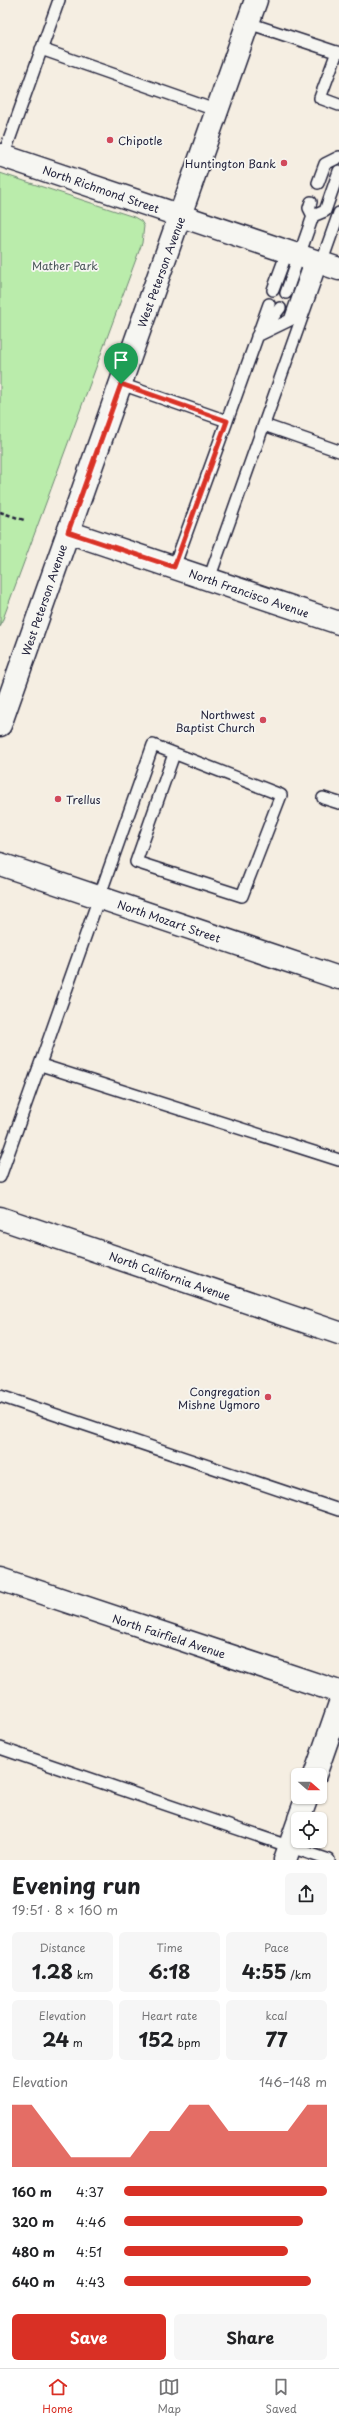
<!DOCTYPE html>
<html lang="en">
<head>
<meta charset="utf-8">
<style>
  :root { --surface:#fff; --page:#f6f6f6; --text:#202124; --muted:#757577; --line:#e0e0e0; --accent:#d93025 }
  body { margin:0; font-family:"Playpen Sans",sans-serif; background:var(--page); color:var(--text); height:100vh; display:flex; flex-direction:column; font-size:15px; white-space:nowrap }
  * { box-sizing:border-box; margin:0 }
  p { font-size:13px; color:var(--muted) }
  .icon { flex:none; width:22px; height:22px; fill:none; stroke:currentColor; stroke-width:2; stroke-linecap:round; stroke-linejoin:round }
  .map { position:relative; height:1860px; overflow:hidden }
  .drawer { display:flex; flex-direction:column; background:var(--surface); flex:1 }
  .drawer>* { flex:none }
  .needle { width:26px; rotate:110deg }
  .controls { position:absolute; left:291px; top:1768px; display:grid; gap:8px }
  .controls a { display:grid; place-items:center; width:36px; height:36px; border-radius:6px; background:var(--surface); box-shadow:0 1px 3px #0004; font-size:20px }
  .pin { position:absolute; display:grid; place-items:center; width:34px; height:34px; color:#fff; margin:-41px -17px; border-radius:50% 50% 50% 0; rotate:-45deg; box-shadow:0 0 4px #0007 }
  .pin .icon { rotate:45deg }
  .round { display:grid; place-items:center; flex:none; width:42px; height:42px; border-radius:6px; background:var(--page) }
  .overview { display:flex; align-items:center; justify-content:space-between; height:68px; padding:0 12px }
  h1 { font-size:22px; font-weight:700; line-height:30px }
  .figures { display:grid; grid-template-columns:repeat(3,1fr); gap:6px; height:68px; padding:4px 12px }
  .figures div { display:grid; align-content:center; border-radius:6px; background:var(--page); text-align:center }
  .figures b { font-size:20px; font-weight:700 }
  .figures small { font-size:11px; font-weight:400 }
  .figures p { font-size:11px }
  .chart { height:112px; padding:8px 12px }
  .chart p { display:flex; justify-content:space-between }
  .chart svg { width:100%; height:72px; margin-top:4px; fill:var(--accent); opacity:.7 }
  .action { display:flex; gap:8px; margin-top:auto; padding:8px 12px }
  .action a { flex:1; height:46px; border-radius:6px; background:var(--accent); color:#fff; font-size:16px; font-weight:700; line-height:46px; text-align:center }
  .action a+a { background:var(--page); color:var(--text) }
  ul { padding:0 12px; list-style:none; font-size:13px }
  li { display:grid; grid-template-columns:64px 48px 1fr; align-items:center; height:30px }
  li i { height:10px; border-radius:5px; background:var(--accent) }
  .tab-bar { display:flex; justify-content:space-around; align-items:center; height:56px; border-top:1px solid var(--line); background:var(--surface); font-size:11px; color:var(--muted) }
  .tab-bar a { display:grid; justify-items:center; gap:2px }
  .tab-bar .current { color:var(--accent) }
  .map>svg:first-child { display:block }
</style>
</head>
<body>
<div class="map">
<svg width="339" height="1860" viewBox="0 0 339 1860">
  <rect width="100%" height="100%" fill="#f5eee2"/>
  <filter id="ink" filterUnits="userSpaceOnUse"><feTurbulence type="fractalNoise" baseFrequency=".025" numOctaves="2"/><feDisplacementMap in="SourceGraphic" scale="8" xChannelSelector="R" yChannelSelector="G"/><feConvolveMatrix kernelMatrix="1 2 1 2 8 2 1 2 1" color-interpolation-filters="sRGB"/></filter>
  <g filter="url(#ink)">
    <path fill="#baecab" stroke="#6e8773" d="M 0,173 L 134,217 L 141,221 L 144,226 L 142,243 L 0,627 Z"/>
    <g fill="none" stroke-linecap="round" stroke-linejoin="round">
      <g stroke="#22223b" stroke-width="14">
        <path id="service" d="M 248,23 L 339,53
          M 41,49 L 218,111
          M 337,52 L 320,98 L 339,105
          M 3,157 L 59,0
          M 318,183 L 325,164 L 339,157
          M 311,202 L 309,208 L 313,216
          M 273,290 L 287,252
          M 286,293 L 313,216 L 325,211 L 339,171
          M 263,330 L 280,308
          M 257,336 L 290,320 L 311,260
          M 121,384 L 227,421 L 174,567
          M 227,421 L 269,304
          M 264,425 L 339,451
          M 209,579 L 339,213
          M 323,798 L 339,803
          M 41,1065 L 339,1160
          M 0,1177 L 153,745 L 281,795 L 242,896 L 136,862 L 174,754
          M 0,1396 L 339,1510
          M 0,1748 L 329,1860"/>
      </g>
      <g stroke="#22223b" stroke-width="25">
        <path id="minor" d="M 0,155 L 339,269
          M 68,532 L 339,623
          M 0,864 L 339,978
          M 0,1579 L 339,1692
          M 315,1775 L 339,1706
          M 299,1819 L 307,1797
          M 285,1860 L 298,1823"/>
      </g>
      <g stroke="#22223b" stroke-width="25">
        <path id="secondary" d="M 0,1218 L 339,1333"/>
      </g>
      <g stroke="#22223b" stroke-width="25">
        <path id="primary" d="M 0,725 L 256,0"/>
      </g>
      <path stroke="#22223b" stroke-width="2.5" stroke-dasharray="4 3" stroke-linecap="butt" d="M 0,512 L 24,520"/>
      <use href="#service" stroke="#f6f6f2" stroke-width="11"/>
      <use href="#minor" stroke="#f6f6f2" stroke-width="22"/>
      <use href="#secondary" stroke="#f6f6f2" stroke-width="22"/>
      <use href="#primary" stroke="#f6f6f2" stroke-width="22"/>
    </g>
  </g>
  <g fill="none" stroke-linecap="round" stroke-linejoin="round" filter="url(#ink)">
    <g stroke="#fff" stroke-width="8">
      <path id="route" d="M 121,384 L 227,421 L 174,567 L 68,532 Z"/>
    </g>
    <use href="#route" stroke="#d93025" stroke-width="5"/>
  </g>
  <g fill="#d1495b" stroke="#f6f6f2" stroke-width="1.5">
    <circle cx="110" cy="140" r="4"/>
    <circle cx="284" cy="163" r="4"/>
    <circle cx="263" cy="720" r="4"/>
    <circle cx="58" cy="799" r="4"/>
    <circle cx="268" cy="1397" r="4"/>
  </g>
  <g text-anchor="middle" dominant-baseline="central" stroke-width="3.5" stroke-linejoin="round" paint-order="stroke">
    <g font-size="11" fill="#22223b" stroke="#f6f6f2" text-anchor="end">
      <text x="118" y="140" text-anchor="start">Chipotle</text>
      <text x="276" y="163">Huntington Bank</text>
      <text x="255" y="714">Northwest<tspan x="255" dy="13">Baptist Church</tspan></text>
      <text x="66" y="799" text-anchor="start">Trellus</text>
      <text x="260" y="1391">Congregation<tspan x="260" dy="13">Mishne Ugmoro</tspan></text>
    </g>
    <g font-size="11" fill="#22223b" stroke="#f6f6f2">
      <text transform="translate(101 189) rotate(19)">North Richmond Street</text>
      <text transform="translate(161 272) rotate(-70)">West Peterson Avenue</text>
      <text transform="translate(249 593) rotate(19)">North Francisco Avenue</text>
      <text transform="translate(44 600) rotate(-71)">West Peterson Avenue</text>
      <text transform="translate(169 921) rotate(19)">North Mozart Street</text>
      <text transform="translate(170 1276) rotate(19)">North California Avenue</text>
      <text transform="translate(169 1636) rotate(18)">North Fairfield Avenue</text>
    </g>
    <g font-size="11" fill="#485457" stroke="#f6f6f2">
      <text x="65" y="265">Mather Park</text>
    </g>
  </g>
</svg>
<div class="controls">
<a><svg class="needle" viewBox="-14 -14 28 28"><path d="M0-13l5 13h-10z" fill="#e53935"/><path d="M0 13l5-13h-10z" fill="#757577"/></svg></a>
<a><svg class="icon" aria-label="locate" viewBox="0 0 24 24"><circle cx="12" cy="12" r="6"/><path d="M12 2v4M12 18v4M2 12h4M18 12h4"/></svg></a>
</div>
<div class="pin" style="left:121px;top:384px;background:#1e9e55"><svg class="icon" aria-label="arrive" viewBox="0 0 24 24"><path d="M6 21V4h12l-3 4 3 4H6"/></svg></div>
</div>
<section class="drawer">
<div class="overview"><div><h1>Evening run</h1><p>19:51 · 8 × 160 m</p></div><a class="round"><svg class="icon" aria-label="share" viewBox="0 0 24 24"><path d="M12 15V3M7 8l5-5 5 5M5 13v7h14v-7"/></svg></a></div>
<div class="figures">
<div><p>Distance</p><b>1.28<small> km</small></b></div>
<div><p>Time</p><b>6:18</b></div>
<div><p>Pace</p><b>4:55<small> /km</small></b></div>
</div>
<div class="figures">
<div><p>Elevation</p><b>24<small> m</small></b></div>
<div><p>Heart rate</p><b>152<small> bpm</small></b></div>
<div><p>kcal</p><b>77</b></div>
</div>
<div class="chart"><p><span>Elevation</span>146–148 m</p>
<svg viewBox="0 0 160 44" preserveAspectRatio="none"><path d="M0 44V6L10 6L20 22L30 38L40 38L50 38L60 38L70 22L80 22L90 6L100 6L110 22L120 22L130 22L140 22L150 6L160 6V44z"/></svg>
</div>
<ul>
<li><b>160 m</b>4:37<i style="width:100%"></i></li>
<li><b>320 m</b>4:46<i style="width:88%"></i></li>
<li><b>480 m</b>4:51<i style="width:81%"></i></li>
<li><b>640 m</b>4:43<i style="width:92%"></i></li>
</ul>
<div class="action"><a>Save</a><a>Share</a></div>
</section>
<nav class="tab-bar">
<a class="current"><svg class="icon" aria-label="home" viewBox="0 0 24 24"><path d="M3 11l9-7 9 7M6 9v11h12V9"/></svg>Home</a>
<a><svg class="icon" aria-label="map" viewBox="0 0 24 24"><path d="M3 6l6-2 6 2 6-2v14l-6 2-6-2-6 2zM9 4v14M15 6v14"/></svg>Map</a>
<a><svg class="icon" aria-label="saved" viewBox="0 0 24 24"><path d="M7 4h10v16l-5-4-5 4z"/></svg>Saved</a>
</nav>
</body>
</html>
